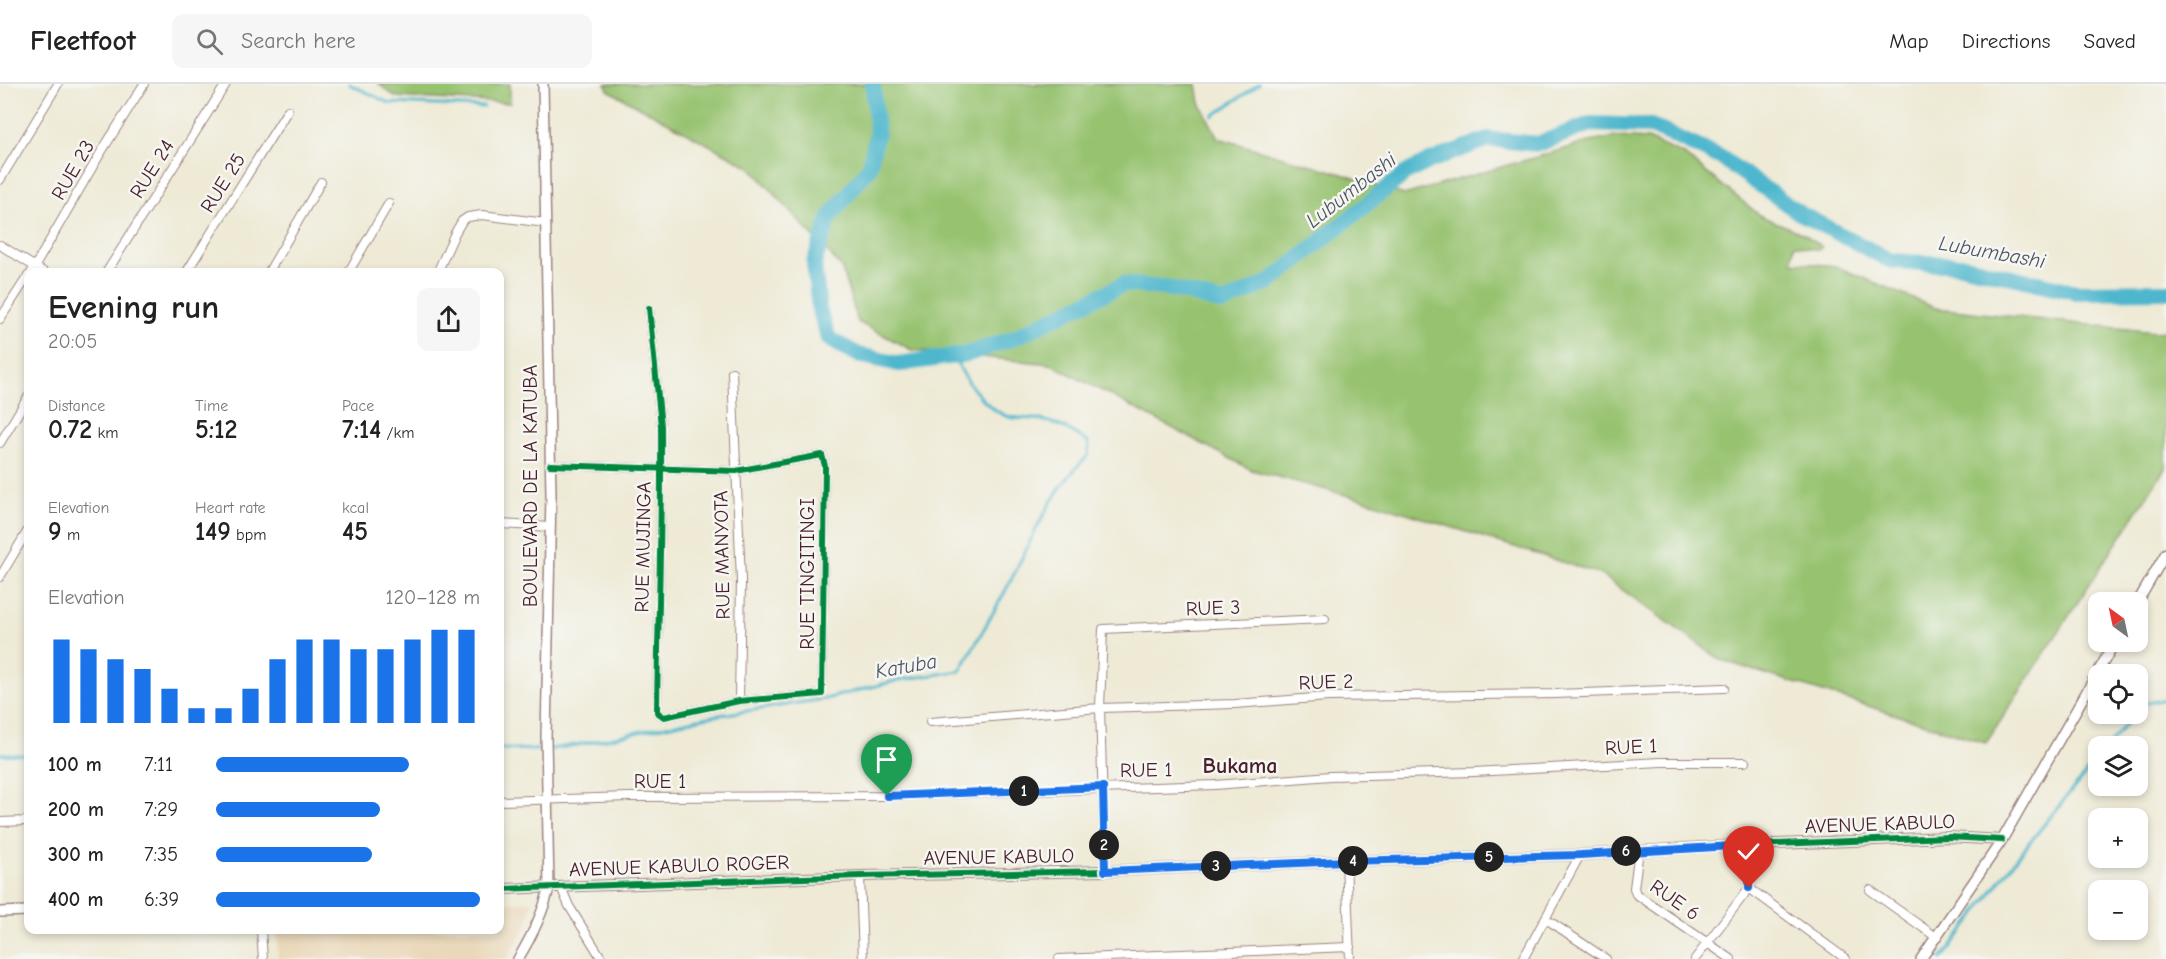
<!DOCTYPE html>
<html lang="en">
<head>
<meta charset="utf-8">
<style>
  :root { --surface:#fff; --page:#f6f6f6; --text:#222; --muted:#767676; --line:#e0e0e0; --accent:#1a73e8 }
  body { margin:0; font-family:"Comic Neue",sans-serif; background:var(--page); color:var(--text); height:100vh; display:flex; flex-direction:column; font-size:22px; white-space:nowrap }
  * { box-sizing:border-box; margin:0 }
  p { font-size:20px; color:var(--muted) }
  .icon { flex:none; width:33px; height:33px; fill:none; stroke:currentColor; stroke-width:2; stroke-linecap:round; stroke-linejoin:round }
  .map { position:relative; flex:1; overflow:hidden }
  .drawer { position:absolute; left:24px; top:184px; width:480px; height:666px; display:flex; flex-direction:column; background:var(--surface); border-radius:12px; box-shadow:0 3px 9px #0003 }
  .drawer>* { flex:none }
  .needle { width:39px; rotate:327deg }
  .buttons { position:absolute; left:2088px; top:508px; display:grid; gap:12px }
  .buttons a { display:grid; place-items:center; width:60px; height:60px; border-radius:12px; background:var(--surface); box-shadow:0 3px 9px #0003; font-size:30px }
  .pin { position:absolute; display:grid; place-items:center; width:51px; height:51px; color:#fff; margin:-62px -26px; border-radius:50% 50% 50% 0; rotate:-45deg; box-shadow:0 0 6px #0007 }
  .pin .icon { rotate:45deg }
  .km { position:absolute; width:30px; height:30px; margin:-15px; border-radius:50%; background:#222; color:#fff; font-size:16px; line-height:30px; text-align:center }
  .round { display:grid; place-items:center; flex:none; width:63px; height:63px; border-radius:12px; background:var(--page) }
  .summary { display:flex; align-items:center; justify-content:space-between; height:102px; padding:0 24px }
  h1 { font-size:33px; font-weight:800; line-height:45px }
  .figures { display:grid; grid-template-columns:repeat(3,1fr); gap:9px; height:102px; padding:6px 24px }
  .figures div { display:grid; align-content:center }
  .figures b { font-size:26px; font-weight:800 }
  .figures small { font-size:16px; font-weight:400 }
  .figures p { font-size:16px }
  .chart { height:168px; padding:12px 24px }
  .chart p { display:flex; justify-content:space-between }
  .chart svg { width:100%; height:108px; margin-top:6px; stroke:var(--accent); stroke-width:6 }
  ul { padding:0 24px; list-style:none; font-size:20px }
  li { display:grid; grid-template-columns:96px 72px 1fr; align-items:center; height:45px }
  li i { height:15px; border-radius:8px; background:var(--accent) }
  header { display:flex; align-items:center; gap:36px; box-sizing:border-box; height:84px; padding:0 30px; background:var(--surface); border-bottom:2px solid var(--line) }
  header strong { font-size:28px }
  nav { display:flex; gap:33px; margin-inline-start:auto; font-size:21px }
  .search { width:420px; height:54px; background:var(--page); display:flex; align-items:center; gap:15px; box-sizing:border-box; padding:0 21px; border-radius:12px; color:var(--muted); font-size:22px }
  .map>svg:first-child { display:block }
</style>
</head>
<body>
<header>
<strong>Fleetfoot</strong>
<div class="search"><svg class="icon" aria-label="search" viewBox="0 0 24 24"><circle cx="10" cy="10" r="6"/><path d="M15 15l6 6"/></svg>Search here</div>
<nav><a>Map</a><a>Directions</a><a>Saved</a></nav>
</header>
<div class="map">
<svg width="2166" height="875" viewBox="0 0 2166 875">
  <rect width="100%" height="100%" fill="#f6f6f2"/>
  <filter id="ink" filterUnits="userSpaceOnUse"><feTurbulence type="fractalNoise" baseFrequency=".0167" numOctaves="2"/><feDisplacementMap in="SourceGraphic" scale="12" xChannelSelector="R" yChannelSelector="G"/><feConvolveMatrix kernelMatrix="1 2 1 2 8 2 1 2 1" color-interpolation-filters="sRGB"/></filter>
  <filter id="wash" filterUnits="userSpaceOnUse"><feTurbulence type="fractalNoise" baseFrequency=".008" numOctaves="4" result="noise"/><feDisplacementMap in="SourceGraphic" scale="24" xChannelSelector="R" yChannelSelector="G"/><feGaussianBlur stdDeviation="1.35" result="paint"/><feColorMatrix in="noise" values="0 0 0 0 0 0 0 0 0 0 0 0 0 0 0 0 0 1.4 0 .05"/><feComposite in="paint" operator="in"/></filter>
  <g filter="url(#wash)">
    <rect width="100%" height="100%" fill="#eeead6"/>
    <path fill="#ead8ba" d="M 532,817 L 527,841 L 507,875 L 278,875 L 277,846 L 500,846 L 500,819 Z"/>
    <path fill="#97c370" stroke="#70714e" stroke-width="1.5" d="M 379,0 L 510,0 L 510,19 L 395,13 Z
      M 606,0 L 1197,0 L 1200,19 L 1218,54 L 1342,90 L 1404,111 L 1585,59 L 1615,53 L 1647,55 L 1684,71 L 1761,132 L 1804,150 L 1822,163 L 1820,166 L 1794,161 L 1792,178 L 1835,182 L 1935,224 L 2154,248 L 2166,247 L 2166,383 L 1986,659 L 1721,576 L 1600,490 L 1372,418 L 1252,386 L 1051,280 L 912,266 L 858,238 L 841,183 L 750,83 L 608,6 Z"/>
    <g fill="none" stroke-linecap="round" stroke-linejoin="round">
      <path stroke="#4fb7cd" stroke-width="3" d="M 349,0 L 389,19 L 484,23
        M 1213,32 L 1259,0
        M 2138,626 L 2142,620 L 2166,615
        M 2107,663 L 2134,630
        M 500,665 L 546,666 L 582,660 L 713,632 L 825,615 L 899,596 L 960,587 C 976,559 992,531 1008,502 C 1031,458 1050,406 1088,372 L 1089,359 C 1071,346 1057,338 1034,335 C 1025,334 1014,335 1006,332 C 982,322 964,294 954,272
        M 0,670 L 28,671
        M 1942,875 L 2017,774 L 2098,674"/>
      <path stroke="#4fb7cd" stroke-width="16" d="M 873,0 L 877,49 L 869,84 L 829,134 L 814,179 L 819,225 L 829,255 L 859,271 L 899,280 L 968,270 L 1011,255 L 1124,200 L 1172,205 L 1223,219 L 1270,198 L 1406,89 L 1430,77 L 1488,55 L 1538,60 L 1590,40 L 1651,42 L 1720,73 L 1801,130 L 1891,177 L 1961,181 L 2076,208 L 2166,207"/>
    </g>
  </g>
  <g filter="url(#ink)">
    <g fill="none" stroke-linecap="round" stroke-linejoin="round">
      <g stroke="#9c8480" stroke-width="10">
        <path id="minor" d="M 0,96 L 58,0
          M 0,161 L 45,189
          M 31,189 L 100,70 L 144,0
          M 106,189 L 226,0
          M 186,189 L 288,26
          M 268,189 L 321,98
          M 348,189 L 389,119
          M 437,189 L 455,149 L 462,137 L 468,133 L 482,131 L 546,139
          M 0,235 L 28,192
          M 732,288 L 741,496 L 739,617
          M 0,359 L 28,313
          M 550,381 L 736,387 L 822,371 L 825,382 L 822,610 L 739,617 L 664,633 L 657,628 C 658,533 662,437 661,342 L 649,224
          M 500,440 L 550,443
          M 0,493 L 28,446
          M 930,638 L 1100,624 L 1235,620 L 1328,613 L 1555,610 L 1724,604
          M 500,717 L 629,713 L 887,712 L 1215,701 L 1331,692 L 1474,688 L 1661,678 L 1745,678
          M 0,738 L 28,737
          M 1639,766 L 1634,804 L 1636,810 L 1731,875
          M 1346,777 L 1350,875
          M 1105,787 L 1100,624 L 1103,545 L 1325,535
          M 860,792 L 863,875
          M 561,803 L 569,822 L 602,875
          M 1749,804 L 1846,875
          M 1870,806 L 1936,853
          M 1546,835 L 1606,875
          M 261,846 L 263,875
          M 1059,875 L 1350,863
          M 1523,875 L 1580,771
          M 1695,875 L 1749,804 L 1750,761"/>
      </g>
      <g stroke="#9c8480" stroke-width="12">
        <path id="tertiary" d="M 2137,519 L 2166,469
          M 500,805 L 860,792 L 1105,787 L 1346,777 L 1580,771 L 1703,763 L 1949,753 L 2002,756
          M 0,828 L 28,827
          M 518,875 C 532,852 543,830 549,804 L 546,654 L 551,410 L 543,0
          M 1921,875 L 2002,756 L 2115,558"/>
      </g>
      <use href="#minor" stroke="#fff" stroke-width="8"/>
      <use href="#tertiary" stroke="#fff" stroke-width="9"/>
      <g stroke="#f6f6f2" stroke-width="10">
        <path id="cycleway" d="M 550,381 L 736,387 L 822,371 L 825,382 L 822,610 L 739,617 L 664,633 L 657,628 C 658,533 662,437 661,342 L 649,224
          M 500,805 L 860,792 L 1105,787 L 1346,777 L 1580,771 L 1703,763 L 1949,753 L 2002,756"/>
      </g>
      <use href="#cycleway" stroke="#00873e" stroke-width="6"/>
    </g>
  </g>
  <g fill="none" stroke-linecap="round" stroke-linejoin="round" filter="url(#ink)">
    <g stroke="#fff" stroke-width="12">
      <path id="route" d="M 887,712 L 1103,703 L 1105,787 L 1346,777 L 1580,771 L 1750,761 L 1749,804"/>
    </g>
    <use href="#route" stroke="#1a73e8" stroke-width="8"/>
  </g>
  <g text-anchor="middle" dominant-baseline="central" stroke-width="5" stroke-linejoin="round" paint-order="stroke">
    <g font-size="20" fill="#4a1f2b" stroke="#f6f6f2">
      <text transform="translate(152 85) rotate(-58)">RUE 24</text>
      <text transform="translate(73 86) rotate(-60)">RUE 23</text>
      <text transform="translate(223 99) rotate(-58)">RUE 25</text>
      <text transform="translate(530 402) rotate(-90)">BOULEVARD DE LA KATUBA</text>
      <text transform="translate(643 463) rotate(-89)">RUE MUJINGA</text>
      <text transform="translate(722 471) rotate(-91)">RUE MANYOTA</text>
      <text transform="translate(807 490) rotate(-90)">RUE TINGITINGI</text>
      <text transform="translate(1213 524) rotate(-2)">RUE 3</text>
      <text transform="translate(1326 598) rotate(-2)">RUE 2</text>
      <text transform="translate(1631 663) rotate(-3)">RUE 1</text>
      <text transform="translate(1146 686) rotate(-1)">RUE 1</text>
      <text x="660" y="697">RUE 1</text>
      <text transform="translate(1880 740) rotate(-2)">AVENUE KABULO</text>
      <text transform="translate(999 773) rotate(-1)">AVENUE KABULO</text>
      <text transform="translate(679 782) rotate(-2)">AVENUE KABULO ROGER</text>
      <text transform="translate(1675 816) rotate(35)">RUE 6</text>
    </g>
    <g font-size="21" font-style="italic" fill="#4c5464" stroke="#f6f6f2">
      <text transform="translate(1351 106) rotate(-38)">Lubumbashi</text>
      <text transform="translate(1992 168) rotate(10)">Lubumbashi</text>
      <text transform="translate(906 582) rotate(-10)">Katuba</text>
    </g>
    <g font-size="22" font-weight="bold" fill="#4a1f2b" stroke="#f6f6f2">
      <text x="1240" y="682">Bukama</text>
    </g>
  </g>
</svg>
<div class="buttons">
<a><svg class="needle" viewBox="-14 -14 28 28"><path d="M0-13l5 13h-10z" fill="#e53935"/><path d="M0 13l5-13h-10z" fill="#767676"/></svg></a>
<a><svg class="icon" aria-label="locate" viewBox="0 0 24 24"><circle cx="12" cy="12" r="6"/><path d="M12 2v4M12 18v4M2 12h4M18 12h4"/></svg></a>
<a><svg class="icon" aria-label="layers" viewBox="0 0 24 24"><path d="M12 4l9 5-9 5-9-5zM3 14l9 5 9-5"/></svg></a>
<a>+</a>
<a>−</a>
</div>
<div class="pin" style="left:887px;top:712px;background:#1e9e55"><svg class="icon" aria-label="arrive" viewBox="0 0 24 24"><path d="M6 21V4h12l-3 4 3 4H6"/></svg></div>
<div class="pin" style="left:1749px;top:804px;background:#d93025"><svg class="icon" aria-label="check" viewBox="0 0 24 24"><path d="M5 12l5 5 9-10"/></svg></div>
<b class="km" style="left:1024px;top:707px">1</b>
<b class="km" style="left:1104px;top:761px">2</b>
<b class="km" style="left:1216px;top:782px">3</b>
<b class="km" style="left:1353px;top:777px">4</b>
<b class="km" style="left:1489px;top:773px">5</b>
<b class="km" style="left:1626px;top:767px">6</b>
<section class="drawer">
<div class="summary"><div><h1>Evening run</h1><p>20:05</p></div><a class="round"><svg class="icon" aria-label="share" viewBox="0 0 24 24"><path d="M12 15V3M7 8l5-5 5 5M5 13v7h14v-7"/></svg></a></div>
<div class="figures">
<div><p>Distance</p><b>0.72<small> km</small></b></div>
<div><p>Time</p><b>5:12</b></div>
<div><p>Pace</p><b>7:14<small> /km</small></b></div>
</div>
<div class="figures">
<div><p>Elevation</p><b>9<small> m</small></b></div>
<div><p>Heart rate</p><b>149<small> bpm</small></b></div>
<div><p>kcal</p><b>45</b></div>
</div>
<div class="chart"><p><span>Elevation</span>120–128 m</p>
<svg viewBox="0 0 160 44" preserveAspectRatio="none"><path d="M5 44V10M15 44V14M25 44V18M35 44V22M45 44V30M55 44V38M65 44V38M75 44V30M85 44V18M95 44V10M105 44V10M115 44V14M125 44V14M135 44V10M145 44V6M155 44V6"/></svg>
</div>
<ul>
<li><b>100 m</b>7:11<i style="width:73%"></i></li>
<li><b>200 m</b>7:29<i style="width:62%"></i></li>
<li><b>300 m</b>7:35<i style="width:59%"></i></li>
<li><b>400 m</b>6:39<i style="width:100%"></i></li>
</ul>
</section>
</div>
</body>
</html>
